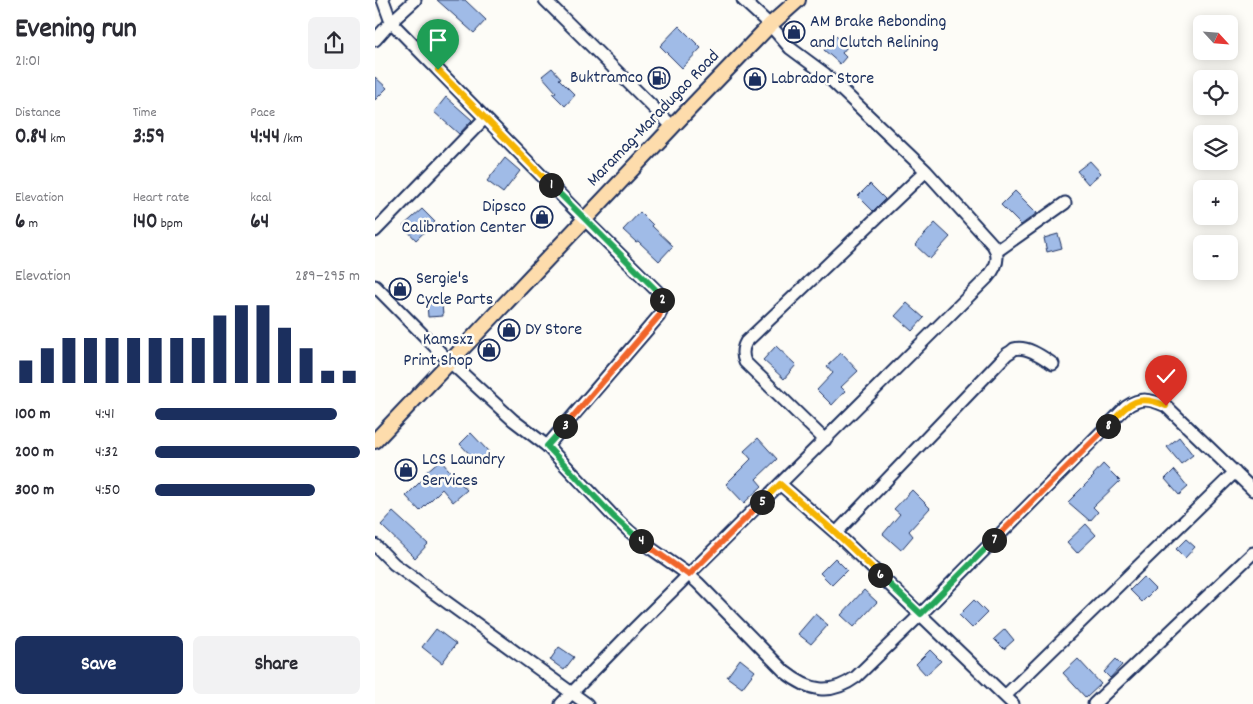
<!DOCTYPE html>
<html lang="en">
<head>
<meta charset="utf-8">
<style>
  :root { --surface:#fff; --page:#f2f2f3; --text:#2b2b33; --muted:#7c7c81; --accent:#1b2f5e }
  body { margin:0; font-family:Dekko,sans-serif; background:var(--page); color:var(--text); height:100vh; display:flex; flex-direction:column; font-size:19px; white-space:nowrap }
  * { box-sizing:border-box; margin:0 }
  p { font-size:16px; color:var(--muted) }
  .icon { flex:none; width:28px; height:28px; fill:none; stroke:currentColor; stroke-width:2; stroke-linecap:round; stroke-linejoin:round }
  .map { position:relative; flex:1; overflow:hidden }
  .details { display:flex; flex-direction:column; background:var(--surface); width:375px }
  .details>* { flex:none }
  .needle { width:32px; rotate:116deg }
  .buttons { position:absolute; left:818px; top:15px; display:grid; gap:10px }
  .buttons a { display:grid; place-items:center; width:45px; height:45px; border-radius:8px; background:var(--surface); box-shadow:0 2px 12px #0003; font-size:25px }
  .pin { position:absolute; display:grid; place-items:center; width:42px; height:42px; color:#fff; margin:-51px -21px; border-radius:50% 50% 50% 0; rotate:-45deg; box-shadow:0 0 5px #0007 }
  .pin .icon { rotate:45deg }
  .km { position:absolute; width:25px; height:25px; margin:-12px; border-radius:50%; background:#222; color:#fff; font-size:14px; line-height:25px; text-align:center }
  .round { display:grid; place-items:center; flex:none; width:52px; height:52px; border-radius:8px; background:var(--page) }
  .head { display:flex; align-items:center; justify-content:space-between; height:85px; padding:0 15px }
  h1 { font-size:28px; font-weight:700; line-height:38px }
  .metrics { display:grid; grid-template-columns:repeat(3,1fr); gap:8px; height:85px; padding:5px 15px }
  .metrics div { display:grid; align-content:center }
  .metrics b { font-size:21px; font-weight:700 }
  .metrics small { font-size:14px; font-weight:400 }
  .metrics p { font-size:14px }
  .chart { height:140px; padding:10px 15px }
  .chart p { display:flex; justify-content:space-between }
  .chart svg { width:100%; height:90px; margin-top:5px; stroke:var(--accent); stroke-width:6 }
  .action { display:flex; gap:10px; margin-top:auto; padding:10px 15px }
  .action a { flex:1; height:58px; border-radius:8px; background:var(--accent); color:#fff; font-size:20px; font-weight:700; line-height:58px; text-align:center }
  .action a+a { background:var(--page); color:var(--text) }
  ul { padding:0 15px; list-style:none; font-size:16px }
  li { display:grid; grid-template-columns:80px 60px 1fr; align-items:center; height:38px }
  li i { height:12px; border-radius:6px; background:var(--accent) }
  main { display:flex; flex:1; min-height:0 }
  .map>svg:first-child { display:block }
</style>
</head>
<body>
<main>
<section class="details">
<div class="head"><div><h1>Evening run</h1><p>21:01</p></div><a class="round"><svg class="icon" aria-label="share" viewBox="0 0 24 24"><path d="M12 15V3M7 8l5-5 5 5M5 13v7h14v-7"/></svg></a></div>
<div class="metrics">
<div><p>Distance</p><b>0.84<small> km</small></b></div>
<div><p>Time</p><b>3:59</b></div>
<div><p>Pace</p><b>4:44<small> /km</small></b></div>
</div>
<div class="metrics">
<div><p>Elevation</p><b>6<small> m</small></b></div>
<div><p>Heart rate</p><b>140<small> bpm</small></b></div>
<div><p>kcal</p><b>64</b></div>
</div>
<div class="chart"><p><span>Elevation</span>289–295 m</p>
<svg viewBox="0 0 160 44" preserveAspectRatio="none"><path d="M5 44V33M15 44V27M25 44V22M35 44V22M45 44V22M55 44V22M65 44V22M75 44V22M85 44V22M95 44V11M105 44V6M115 44V6M125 44V17M135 44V27M145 44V38M155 44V38"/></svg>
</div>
<ul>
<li><b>100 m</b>4:41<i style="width:89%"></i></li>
<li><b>200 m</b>4:32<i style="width:100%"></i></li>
<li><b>300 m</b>4:50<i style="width:78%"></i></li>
</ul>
<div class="action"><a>Save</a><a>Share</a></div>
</section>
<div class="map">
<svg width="878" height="704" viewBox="0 0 878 704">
  <rect width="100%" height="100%" fill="#fdfcf7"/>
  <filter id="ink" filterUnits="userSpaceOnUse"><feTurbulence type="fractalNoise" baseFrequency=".02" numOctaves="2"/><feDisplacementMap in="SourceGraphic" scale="10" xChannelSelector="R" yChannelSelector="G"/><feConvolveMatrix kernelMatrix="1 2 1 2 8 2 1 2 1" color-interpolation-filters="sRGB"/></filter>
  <g filter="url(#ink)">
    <path fill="#a0bbe7" stroke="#1b2f5e" d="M 62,0 L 90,0 L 111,20 L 99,33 Z
      M 304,26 L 326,48 L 307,68 L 285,46 Z
      M 461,36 L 472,47 L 467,53 L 471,57 L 465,64 L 449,50 Z
      M 177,68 L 186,78 L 184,79 L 200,95 L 190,106 L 178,94 L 181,92 L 167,76 Z
      M 0,77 L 12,88 L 0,100 Z
      M 71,97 L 97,120 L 84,134 L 59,112 Z
      M 130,158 L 145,171 L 128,193 L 112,181 Z
      M 715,161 L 726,173 L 713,184 L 702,171 Z
      M 495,184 L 510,199 L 498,211 L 483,196 Z
      M 640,191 L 662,213 L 646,225 L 626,205 Z
      M 47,209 L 60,222 L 41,240 L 28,226 Z
      M 265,212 L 278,225 L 277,226 L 298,246 L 284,261 L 263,241 L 261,242 L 248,230 Z
      M 560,223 L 575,237 L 555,259 L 540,245 Z
      M 683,234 L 687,248 L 672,252 L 669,238 Z
      M 67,303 L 68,316 L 53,317 L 52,304 Z
      M 532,303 L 549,318 L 537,331 L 520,316 Z
      M 401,346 L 421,365 L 409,379 L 388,360 Z
      M 466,353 L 483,371 L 466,387 L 470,391 L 457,405 L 442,390 L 458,373 L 452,366 Z
      M 96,433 L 114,452 L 103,463 L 85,444 Z
      M 804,437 L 818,455 L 806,464 L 792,447 Z
      M 383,438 L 402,459 L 381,479 L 387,486 L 369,503 L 351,484 L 376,459 L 369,451 Z
      M 65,460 L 92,490 L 78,502 L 67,489 L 45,511 L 31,496 L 53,474 L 51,472 Z
      M 728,464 L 745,481 L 718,507 L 723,512 L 715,521 L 693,502 L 719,476 L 718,475 Z
      M 799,470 L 813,487 L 804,495 L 790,479 Z
      M 537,490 L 555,508 L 534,531 L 538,536 L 526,550 L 508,534 L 525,514 L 519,509 Z
      M 18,512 L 53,544 L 40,558 L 6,525 Z
      M 711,524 L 721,535 L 702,553 L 692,542 Z
      M 811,539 L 820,547 L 810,558 L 801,549 Z
      M 460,558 L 472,570 L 457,585 L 445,573 Z
      M 768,577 L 780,589 L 767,602 L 755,590 Z
      M 489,590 L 502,602 L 479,627 L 466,615 Z
      M 599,600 L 612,613 L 597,628 L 584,615 Z
      M 440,614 L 453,625 L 436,644 L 423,634 Z
      M 61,629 L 81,644 L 67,663 L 47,647 Z
      M 630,629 L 639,640 L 629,649 L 619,639 Z
      M 184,647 L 199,657 L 189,670 L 175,660 Z
      M 555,650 L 566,661 L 551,675 L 541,664 Z
      M 365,659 L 380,671 L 367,688 L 352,677 Z
      M 703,659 L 726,684 L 711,698 L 688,673 Z
      M 741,659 L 747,665 L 735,678 L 729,672 Z"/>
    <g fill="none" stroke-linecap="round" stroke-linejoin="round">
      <g stroke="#1b2f5e" stroke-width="15">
        <path id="minor" d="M 8,0 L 16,22 L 209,219 L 283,292 C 289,301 288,307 284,316 L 172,446
          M 170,0 L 298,127
          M 0,40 L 16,22 L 40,0
          M 0,231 L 110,118
          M 622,251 L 690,203
          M 0,286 L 75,362 L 138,420 L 172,446 L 239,517 L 254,531 L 271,545 L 314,575 L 323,583 L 410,672 C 434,691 455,696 481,677 L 546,614 L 751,407 C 766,397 775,399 791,406 L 878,490
          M 450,440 L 370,362 C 367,355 367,349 371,342 L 551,171
          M 405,484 L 461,533 L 638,704
          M 461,533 L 632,354 C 634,353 638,350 639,349 C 652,345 669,358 678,364
          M 0,545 L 19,564 L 212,704
          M 630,696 L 860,472
          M 186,704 L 259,629 L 612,278 C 621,268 626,257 618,245 L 551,171 L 450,74 L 415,48 L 395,25 L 368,0
          M 719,704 L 878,553"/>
      </g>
      <g stroke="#1b2f5e" stroke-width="18">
        <path id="major" d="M 0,441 L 318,105 L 395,25 L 423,0"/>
      </g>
      <use href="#minor" stroke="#fdfcf7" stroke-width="11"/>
      <use href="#major" stroke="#fddcac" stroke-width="14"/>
    </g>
  </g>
  <g fill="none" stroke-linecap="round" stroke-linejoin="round" filter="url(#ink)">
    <g stroke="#fff" stroke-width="10">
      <path id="split-1" d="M 63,70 L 176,185"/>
    </g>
    <g stroke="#fff" stroke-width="10">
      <path id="split-2" d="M 176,185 L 283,292 L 287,300"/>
    </g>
    <g stroke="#fff" stroke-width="10">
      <path id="split-3" d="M 190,426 L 284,316 C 286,311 289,306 287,300"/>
    </g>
    <g stroke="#fff" stroke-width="10">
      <path id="split-4" d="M 190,426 L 172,446 L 239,517 L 266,541"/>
    </g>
    <g stroke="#fff" stroke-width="10">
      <path id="split-5" d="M 266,541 L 314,575 L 387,502"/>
    </g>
    <g stroke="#fff" stroke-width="10">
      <path id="split-6" d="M 387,502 L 405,484 L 461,533 L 505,575"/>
    </g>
    <g stroke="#fff" stroke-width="10">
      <path id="split-7" d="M 505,575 L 546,614 L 619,540"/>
    </g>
    <g stroke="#fff" stroke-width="10">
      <path id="split-8" d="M 619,540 L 733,426"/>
    </g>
    <g stroke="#fff" stroke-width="10">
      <path id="split-9" d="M 733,426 C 753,405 760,392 791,406"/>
    </g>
    <use href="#split-1" stroke="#f5b400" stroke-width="6"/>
    <use href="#split-2" stroke="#22a559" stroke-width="6"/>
    <use href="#split-3" stroke="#f0652b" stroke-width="6"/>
    <use href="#split-4" stroke="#22a559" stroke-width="6"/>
    <use href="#split-5" stroke="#f0652b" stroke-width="6"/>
    <use href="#split-6" stroke="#f5b400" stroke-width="6"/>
    <use href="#split-7" stroke="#22a559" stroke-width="6"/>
    <use href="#split-8" stroke="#f0652b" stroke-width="6"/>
    <use href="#split-9" stroke="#f5b400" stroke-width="6"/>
  </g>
  <defs>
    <g id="shop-ring" transform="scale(1.125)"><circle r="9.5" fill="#fdfcf7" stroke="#1b2f5e" stroke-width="1.5"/><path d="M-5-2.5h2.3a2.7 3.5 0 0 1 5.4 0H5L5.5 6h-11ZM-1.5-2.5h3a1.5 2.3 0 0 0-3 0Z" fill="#1b2f5e"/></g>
    <g id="fuel-ring" transform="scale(1.125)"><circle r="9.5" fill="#fdfcf7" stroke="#1b2f5e" stroke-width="1.5"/><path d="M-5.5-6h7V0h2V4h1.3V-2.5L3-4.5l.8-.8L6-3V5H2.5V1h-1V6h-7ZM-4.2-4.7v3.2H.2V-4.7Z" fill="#1b2f5e"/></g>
  </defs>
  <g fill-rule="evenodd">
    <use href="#shop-ring" x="419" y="32"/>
    <use href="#fuel-ring" x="284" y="78"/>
    <use href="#shop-ring" x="380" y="79"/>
    <use href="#shop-ring" x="167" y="217"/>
    <use href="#shop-ring" x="25" y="289"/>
    <use href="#shop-ring" x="134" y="330"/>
    <use href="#shop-ring" x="114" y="350"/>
    <use href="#shop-ring" x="31" y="470"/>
  </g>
  <g text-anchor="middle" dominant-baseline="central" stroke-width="5" stroke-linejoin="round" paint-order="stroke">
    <g font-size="18" fill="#1b2f5e" stroke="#fdfcf7" text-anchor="start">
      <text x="435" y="22">AM Brake Rebonding<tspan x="435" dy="21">and Clutch Relining</tspan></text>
      <text x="268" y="78" text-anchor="end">Buktramco</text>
      <text x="396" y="79">Labrador Store</text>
      <text x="151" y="207" text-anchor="end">Dipsco<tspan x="151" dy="21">Calibration Center</tspan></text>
      <text x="41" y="279">Sergie's<tspan x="41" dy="21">Cycle Parts</tspan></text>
      <text x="150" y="330">DY Store</text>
      <text x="98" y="340" text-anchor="end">Kamsxz<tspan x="98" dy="21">Print Shop</tspan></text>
      <text x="47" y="460">LCS Laundry<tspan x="47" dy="21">Services</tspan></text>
    </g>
    <g font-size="18" fill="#1b2f5e" stroke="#fdfcf7">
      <text transform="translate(279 119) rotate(-46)">Maramag-Maradugao Road</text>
    </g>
  </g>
</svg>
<div class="buttons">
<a><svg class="needle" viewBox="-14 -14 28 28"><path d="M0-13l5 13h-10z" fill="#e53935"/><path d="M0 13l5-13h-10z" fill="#7c7c81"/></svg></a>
<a><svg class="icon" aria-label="locate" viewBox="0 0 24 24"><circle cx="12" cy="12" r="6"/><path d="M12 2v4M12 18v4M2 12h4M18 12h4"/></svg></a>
<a><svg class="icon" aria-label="layers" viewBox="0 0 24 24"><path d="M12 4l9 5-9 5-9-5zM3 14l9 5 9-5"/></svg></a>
<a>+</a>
<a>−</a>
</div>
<div class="pin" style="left:63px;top:70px;background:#1e9e55"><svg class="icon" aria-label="arrive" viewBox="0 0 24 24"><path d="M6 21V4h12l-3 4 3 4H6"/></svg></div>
<div class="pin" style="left:791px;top:406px;background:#d93025"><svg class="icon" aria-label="check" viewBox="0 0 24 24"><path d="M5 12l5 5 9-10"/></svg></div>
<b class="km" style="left:176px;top:185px">1</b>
<b class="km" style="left:287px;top:300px">2</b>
<b class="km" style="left:190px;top:426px">3</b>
<b class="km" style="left:266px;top:541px">4</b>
<b class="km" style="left:387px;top:502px">5</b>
<b class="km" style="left:505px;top:575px">6</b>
<b class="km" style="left:619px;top:540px">7</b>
<b class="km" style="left:733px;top:426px">8</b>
</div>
</main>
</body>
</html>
